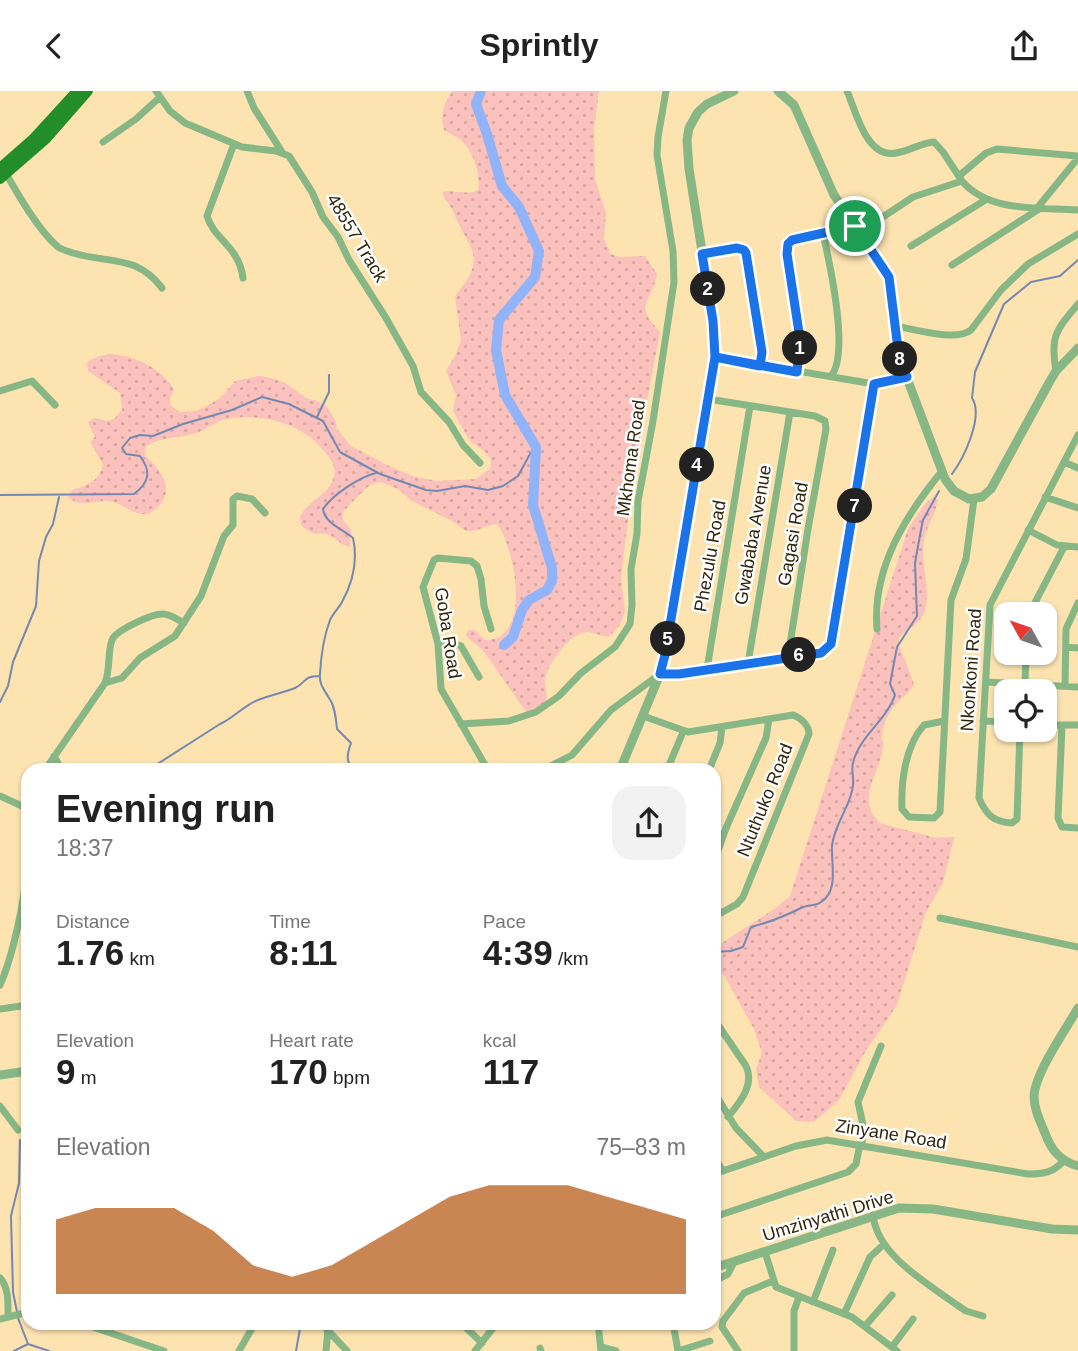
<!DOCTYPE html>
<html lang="en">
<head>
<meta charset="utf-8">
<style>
  :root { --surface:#fff; --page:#f2f2f2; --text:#222; --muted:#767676; --accent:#b45309 }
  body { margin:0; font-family:Helvetica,sans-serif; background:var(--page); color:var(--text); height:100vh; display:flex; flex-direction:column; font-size:26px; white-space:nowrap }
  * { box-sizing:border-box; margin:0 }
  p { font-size:23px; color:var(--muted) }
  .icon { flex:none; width:38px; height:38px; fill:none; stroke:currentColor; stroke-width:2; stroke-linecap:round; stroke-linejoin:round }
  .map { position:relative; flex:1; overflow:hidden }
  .details { position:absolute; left:21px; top:672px; width:700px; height:567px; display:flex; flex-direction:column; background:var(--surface); border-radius:21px; box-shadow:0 2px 5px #0004 }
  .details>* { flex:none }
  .needle { width:46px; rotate:310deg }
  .buttons { position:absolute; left:994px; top:511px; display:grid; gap:14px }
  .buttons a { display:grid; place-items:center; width:63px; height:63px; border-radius:14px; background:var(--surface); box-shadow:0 2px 5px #0004; font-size:35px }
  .pin { position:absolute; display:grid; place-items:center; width:60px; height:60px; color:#fff; margin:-30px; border:4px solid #fff; border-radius:50%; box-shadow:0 2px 7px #0007 }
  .km { position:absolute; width:35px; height:35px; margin:-18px; border-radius:50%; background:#222; color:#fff; font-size:19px; line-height:35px; text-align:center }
  .round { display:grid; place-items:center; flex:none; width:74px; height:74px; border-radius:21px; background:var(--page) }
  .overview { display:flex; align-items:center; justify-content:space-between; height:119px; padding:0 35px }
  h1 { font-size:38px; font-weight:700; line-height:52px }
  .metrics { display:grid; grid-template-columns:repeat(3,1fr); gap:10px; height:119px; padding:7px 35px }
  .metrics div { display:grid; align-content:center }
  .metrics b { font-size:35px; font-weight:700 }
  .metrics small { font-size:19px; font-weight:400 }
  .metrics p { font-size:19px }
  .chart { height:196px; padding:14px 35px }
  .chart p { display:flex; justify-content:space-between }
  .chart svg { width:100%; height:126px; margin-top:7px; fill:var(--accent); opacity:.7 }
  header { display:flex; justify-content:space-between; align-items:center; height:91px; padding:0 35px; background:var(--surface); font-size:32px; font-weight:700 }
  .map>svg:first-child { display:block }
</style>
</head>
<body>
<header><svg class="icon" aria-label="back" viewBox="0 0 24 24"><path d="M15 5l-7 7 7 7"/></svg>Sprintly<svg class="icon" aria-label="share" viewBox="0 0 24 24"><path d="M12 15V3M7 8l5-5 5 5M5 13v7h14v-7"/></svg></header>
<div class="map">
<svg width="1078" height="1260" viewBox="0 0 1078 1260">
  <defs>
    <pattern id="grass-dots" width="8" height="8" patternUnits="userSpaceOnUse" patternTransform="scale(1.75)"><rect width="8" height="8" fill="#fac1bd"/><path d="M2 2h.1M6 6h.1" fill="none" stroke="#d7a6a1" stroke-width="1.8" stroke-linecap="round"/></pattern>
  </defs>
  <rect width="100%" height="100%" fill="#fde3b0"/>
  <path fill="url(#grass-dots)" d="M 453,0 L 599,0 L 594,38 L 595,88 L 606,122 L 604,148 L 611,163 L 619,166 L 645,165 L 657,183 C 651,215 633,212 660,241 L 634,378 L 621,487 L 625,521 L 619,535 L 609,546 C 602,545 594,542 587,541 C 570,541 547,574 545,589 C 544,596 548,605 546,611 C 543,616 532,619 527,622 L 482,558 L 469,548 L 466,543 L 469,539 L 475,539 L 485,549 C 533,550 515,459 498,434 L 494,433 L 474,440 L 466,440 L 452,430 L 412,410 L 398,398 L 381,391 L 372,393 L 365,398 L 343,421 L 343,429 L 351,439 L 350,456 C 340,454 337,447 329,444 C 317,438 319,450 301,434 L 300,426 C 308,409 330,404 334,385 C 337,373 328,365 321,357 C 301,331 258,322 227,328 C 215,330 205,340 193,343 C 176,347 162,346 146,355 L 145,365 C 167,383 177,407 148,423 C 131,425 123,410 106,410 C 92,410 80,417 68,406 L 72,399 C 88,394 100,390 103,373 L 90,351 L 95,346 L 88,331 L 95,327 L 107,330 L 114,328 L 122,319 L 120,302 L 88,280 L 87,272 C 111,251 161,273 174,299 L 170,307 L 170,314 L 180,321 L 197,320 L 219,308 L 235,290 L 258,285 L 267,286 L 284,291 L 306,307 L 318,310 L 328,317 L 335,329 L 337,338 L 351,355 L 391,376 L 415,386 L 437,390 L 476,388 L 490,378 C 496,362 476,358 468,347 C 463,338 458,329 453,320 L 456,304 L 446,280 L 455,265 L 461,249 L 455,205 C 489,164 470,162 453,120 C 450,113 444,108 442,101 C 455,98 466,105 478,99 C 481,84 474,62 463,51 C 458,46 450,43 444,39 C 440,24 443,12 453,0 Z
    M 933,406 L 938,409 C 935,427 922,440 923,461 C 923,479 931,504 924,522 C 918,535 906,538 898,548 C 901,564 910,578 914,594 C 908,603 899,609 892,618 C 888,624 882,636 882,644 C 880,654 884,645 883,654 C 883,678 853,708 880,732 L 936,747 L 954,746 L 943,792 L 926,821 L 897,914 L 864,963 L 839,1009 L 814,1031 L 796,1030 L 759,996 L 756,978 L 762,962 L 754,938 L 724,884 L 714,875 L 714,857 L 776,817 L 790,805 L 908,438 L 924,414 Z"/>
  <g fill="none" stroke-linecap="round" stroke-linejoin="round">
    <path stroke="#7488b1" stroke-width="2" d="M 317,326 L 329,301 L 329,284
      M 952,383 C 964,367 984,325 972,307 L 975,281 L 1004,213 L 1031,191 L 1060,185 L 1078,169
      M 0,404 L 134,403 C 150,391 151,380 140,365 L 126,363 L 122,357 L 130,347 L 140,344 L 153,345 L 183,333 L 232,319 L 262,306 L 289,313 L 323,330 L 340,361 L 380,383 L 426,399 L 437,400 L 465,395 L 488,399 L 503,395 L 518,385 L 530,363 L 536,356
      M 0,611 L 8,595 L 13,571 L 36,515 L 39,470 L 46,446 L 53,433 L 59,406
      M 148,679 L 220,633 C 234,627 244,614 258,609 C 270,604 283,602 295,597 C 306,592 303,585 319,585
      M 352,679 C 346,669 347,663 351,652 L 337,638 C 336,628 335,615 329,607 C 324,598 319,594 320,583 C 321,565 324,545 330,529 C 333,522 339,517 342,511 C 353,491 358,469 353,447 C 343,438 325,433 323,418 C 333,403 360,386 376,382
      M 714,861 L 731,860 L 743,856 L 751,836 C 767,832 785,825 801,817 C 807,814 816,815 821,811 C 839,800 831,773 832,755 C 834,733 852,713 853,694 C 854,687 851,679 853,672 C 859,645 887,629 895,604 L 890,593 L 897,556 L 917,525 L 915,472 L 920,444 L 923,429 L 939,400
      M 17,1221 L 13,1201 L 11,1125 L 19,1092 L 20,1049
      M 18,1227 L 28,1253
      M 14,1260 L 28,1253 L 49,1260
      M 296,1260 L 301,1232"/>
    <path stroke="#90b3f9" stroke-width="10" d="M 481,0 L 476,13 L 487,43 L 502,95 L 519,116 L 539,160 L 535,186 L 499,229 L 496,259 L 505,304 L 536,356 L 533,414 L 552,477 L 552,490 L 547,499 L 529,509 L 522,519 L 513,546 L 504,554"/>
    <path stroke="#87b785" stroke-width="7" d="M 156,0 L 170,20 L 185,32 L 242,56 L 276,60 L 289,65 L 312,101 L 323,126 L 338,146 L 349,169 L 386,227 L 413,275 L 421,301 L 449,331 L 463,354 L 480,372
      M 247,0 L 254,17 L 282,61
      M 847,0 C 856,20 866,68 896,62 C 909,60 921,52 934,51 L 943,61 L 962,90
      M 103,51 L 136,28 L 160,6
      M 234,53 L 207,125 C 214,149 239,155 243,187
      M 4,79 C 17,102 38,139 58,156 C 62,159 68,160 73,162 C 109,173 136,163 162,197
      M 959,85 L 986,62 L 997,58 L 1078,65
      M 1038,116 L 1078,67
      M 860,141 L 913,106 L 962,90 C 989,122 1040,116 1078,119
      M 823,143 L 855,135
      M 911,155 L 987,108
      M 702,163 L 737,157 L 744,159 L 746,162 L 761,246 L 760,275
      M 952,174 L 1042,116
      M 895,235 C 914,238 956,251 971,239 L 1001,199 L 1028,173 L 1078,143
      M 715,266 L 874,293
      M 1056,280 C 1050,245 1056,239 1078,213
      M 797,281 L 800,248 L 787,155 L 792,149 L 823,143 C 830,173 849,260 832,284
      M 0,300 L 32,290 L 55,314
      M 708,308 L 815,325 L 825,330 L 826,338 L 808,438 L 788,566
      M 1064,371 L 1078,377
      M 1045,406 L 1078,417
      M 1028,439 L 1057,454 L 1078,456
      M 1029,523 L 1064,456
      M 877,538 C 872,478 905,425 942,380
      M 438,553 L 453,552 L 461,555 L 479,586
      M 1066,556 L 1078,557
      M 748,572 L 790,321
      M 707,578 L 750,315
      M 986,591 L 1078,596
      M 105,592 L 122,587 L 140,567 L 175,545 L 201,505 L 224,445 L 233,434 L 233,408 L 237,405 L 252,408 L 265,422
      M 1025,593 L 1026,562
      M 1065,595 L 1066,538 L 1078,512
      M 643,625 L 688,641 L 793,624 C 801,627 809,634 809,643 L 743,806 L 737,813 L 714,826
      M 944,630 L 924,634 C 905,655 901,691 902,718 L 909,726 L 934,727 L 940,721 L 951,509 L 966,468 L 974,408
      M 983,630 L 1006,631
      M 461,633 L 509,630 L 536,621 L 559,605 L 581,582 L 615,556 L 630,533 L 632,514 L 631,478 L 637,443 L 638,410 L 653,330 L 674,191 L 673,160 L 657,64 L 658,46 L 666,0
      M 1045,634 L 1078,634
      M 1062,635 L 1058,727 L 1062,736 L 1078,737
      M 1020,639 L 1017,728 L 1012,732 C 994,731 986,724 979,707 L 990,514 L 1078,344
      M 54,665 L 59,674 L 59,679
      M 45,679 L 105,592 C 111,578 107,556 113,547 C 118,539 153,522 163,523 C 171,523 178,529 184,532
      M 488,679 L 441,598 L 438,553 L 423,496 L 434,469 L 438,467 L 471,470 L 477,475 L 481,488 L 484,515 L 491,538
      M 543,679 L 572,664 L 611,619 L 660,583 L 679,583 L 821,562 L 829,556 L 837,528 L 874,293 L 907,286
      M 667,679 L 683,641
      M 709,679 L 720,652 L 722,636
      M 0,705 L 24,716
      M 714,745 L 718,761
      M 714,771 L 726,737 L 766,647 L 769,628
      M 940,827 L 1078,856
      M 0,894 C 13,865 25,808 27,776 C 27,759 21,717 28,706
      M 0,918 L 28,914
      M 714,928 L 746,975 C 755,994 740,1011 728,1026
      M 714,1001 L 736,1037 L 764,1066
      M 0,1015 L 18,1039
      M 862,1054 L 863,1034 L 858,1011 L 881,955
      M 714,1066 L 723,1080
      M 714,1083 L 796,1055 L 827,1049 L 1028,1083 C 1043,1083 1054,1082 1064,1069
      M 873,1124 C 877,1164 927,1192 957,1214 L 966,1220 L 983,1225
      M 714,1126 L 848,1081 L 856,1073 L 860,1053
      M 24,1128 L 28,1125
      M 765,1161 L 776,1196 L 852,1226 L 897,1260
      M 0,1187 C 9,1196 8,1213 8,1225
      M 714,1190 L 728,1183 L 734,1171
      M 813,1211 L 833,1159
      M 844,1223 L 870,1166 L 883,1154
      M 0,1228 L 28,1221
      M 81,1232 L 164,1260
      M 321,1232 L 347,1260
      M 598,1232 L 601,1260
      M 673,1232 L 678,1260
      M 462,1233 L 482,1252
      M 865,1235 L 892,1204
      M 601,1256 L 616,1260
      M 892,1256 L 913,1228
      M 540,1257 L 541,1260
      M 239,1260 L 255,1232
      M 326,1260 L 328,1238
      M 475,1260 L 497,1232
      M 678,1260 L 710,1250
      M 738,1260 L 722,1236 L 723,1230 L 744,1202 L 773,1190
      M 794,1260 L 794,1220 L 799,1206"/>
    <path stroke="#87b785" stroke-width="9" d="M 778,0 L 794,14 L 834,104 L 878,168 L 889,186 L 899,266 L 945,388 L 954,400 L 969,408 L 982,406 L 991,398 L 1050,290 L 1056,280 L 1078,257
      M 620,679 L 660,583 L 665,564 L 715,266 L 713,230 L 689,78 L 687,49 L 689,37 L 698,21 L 707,13 L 734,0
      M 1078,917 C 1066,938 1035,982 1034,1005 C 1034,1018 1040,1030 1045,1042 C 1051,1059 1060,1070 1078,1075
      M 0,984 L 28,980
      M 714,1177 L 899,1117 L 933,1118 L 1052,1138 L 1078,1139"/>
    <path stroke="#238d29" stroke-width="10" d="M 0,77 L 34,47 L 77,0
      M 0,88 L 46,48 L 88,0"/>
  </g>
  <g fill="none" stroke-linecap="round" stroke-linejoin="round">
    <g stroke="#fff" stroke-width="14">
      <path id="route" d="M 855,135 L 792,149 L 788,153 L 787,163 L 800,248 L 797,281 L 715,266 L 713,230 L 702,163 L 737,157 L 744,159 L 746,162 L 762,261 L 760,275 L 715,266 L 665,564 L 660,583 L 679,583 L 821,562 L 831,553 L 874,293 L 907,286 L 899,266 L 889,186 L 855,135"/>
    </g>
    <use href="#route" stroke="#1a73e8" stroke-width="9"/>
  </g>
  <g text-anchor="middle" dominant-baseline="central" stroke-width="5" stroke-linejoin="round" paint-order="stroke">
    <g font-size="18" fill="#31250a" stroke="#fff">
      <text transform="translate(357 147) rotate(59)">48557 Track</text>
      <text transform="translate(631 367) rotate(-82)">Mkhoma Road</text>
      <text transform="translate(793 443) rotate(-80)">Gagasi Road</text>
      <text transform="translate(753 444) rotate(-80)">Gwababa Avenue</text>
      <text transform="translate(710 465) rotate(-80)">Phezulu Road</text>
      <text transform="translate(448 542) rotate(81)">Goba Road</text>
      <text transform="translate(971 579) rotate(-86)">Nkonkoni Road</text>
      <text transform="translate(765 709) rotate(-68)">Ntuthuko Road</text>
      <text transform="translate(891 1043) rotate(9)">Zinyane Road</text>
      <text transform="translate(828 1125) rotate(-17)">Umzinyathi Drive</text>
    </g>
  </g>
</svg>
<div class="buttons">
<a><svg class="needle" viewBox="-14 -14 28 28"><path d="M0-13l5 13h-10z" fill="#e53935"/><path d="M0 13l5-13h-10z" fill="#767676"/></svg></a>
<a><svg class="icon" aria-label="locate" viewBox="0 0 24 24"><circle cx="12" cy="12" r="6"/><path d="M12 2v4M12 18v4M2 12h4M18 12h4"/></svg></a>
</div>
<div class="pin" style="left:855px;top:135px;background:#1e9e55"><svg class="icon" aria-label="arrive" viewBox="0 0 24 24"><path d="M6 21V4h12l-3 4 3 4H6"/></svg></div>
<b class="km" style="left:800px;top:257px">1</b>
<b class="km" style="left:708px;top:198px">2</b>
<b class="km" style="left:697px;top:374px">4</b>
<b class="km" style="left:668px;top:548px">5</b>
<b class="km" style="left:799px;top:564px">6</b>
<b class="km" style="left:855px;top:415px">7</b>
<b class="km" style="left:900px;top:268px">8</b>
<section class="details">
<div class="overview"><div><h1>Evening run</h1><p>18:37</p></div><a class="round"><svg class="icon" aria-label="share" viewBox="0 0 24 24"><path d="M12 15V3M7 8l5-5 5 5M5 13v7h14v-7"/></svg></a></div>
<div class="metrics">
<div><p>Distance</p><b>1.76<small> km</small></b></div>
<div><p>Time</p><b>8:11</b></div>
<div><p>Pace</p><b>4:39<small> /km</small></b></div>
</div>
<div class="metrics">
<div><p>Elevation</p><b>9<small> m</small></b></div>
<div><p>Heart rate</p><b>170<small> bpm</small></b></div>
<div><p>kcal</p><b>117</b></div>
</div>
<div class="chart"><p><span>Elevation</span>75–83 m</p>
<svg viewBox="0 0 160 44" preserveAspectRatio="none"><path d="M0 44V18L10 14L20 14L30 14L40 22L50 34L60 38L70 34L80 26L90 18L100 10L110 6L120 6L130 6L140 10L150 14L160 18V44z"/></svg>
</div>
</section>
</div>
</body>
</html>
